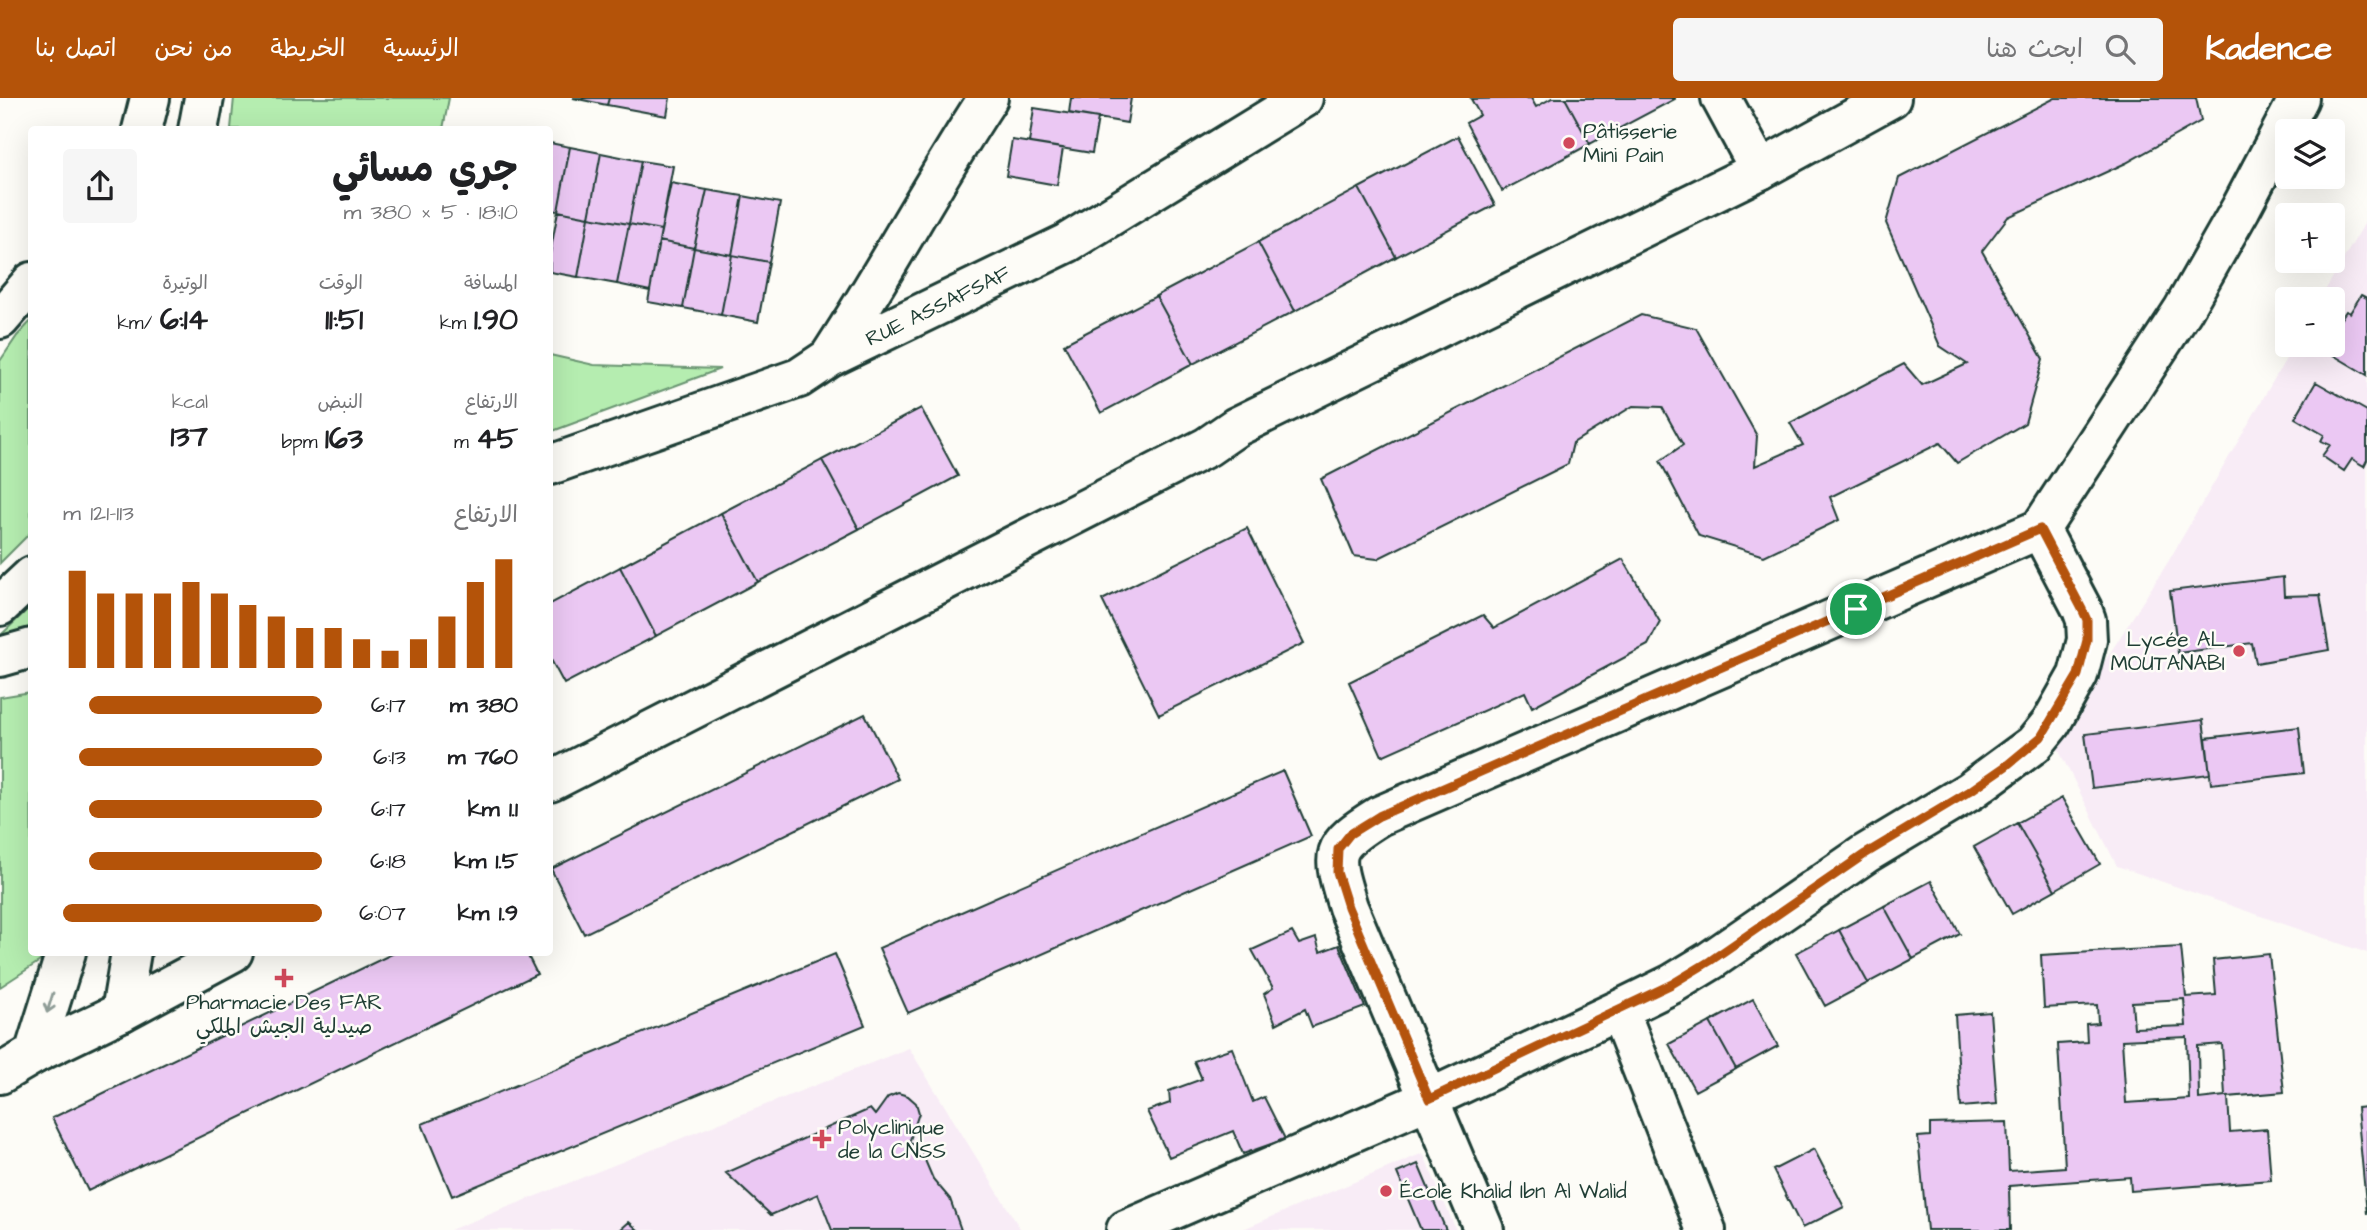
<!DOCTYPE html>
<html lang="ar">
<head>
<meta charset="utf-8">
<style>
  :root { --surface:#fff; --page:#f6f6f6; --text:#202124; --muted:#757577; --accent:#b45309 }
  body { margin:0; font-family:"Architects Daughter","Playpen Sans Arabic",sans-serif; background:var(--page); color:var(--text); direction:rtl; height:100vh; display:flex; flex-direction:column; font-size:26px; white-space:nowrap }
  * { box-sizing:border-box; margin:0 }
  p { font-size:23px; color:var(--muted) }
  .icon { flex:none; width:38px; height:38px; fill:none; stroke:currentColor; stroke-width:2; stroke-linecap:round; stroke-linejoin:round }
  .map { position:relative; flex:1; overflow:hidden; direction:ltr }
  .drawer { position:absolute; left:28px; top:28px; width:525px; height:830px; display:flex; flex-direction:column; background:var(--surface); border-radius:7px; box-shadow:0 7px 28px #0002; direction:rtl }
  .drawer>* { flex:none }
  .buttons { position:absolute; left:2275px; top:21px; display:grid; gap:14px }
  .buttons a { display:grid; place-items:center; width:70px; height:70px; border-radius:7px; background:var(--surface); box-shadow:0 7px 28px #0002; font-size:35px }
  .pin { position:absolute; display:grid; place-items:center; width:60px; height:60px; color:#fff; margin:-30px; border:4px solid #fff; border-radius:50%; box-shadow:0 2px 7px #0007 }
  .round { display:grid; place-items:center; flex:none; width:74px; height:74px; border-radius:7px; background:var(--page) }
  .head { display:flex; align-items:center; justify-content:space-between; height:119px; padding:0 35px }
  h1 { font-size:38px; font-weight:700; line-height:52px }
  .figures { display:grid; grid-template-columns:repeat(3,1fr); gap:10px; height:119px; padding:7px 35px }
  .figures div { display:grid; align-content:center }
  .figures b { font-size:30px; font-weight:700 }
  .figures small { font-size:19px; font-weight:400 }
  .figures p { font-size:19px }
  .chart { height:196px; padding:14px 35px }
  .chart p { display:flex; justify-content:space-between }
  .chart svg { width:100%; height:126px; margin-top:7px; stroke:var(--accent); stroke-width:6 }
  ul { padding:0 35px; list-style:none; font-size:23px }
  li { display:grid; grid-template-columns:112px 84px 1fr; align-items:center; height:52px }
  li i { height:18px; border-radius:9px; background:var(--accent) }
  header { display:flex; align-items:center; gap:42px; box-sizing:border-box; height:98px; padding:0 35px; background:var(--accent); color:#fff }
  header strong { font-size:33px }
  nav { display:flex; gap:38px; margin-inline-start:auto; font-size:24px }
  .search { width:490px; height:63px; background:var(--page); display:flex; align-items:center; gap:18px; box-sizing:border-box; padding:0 24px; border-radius:7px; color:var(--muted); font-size:26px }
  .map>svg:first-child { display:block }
</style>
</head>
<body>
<header>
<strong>Kadence</strong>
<div class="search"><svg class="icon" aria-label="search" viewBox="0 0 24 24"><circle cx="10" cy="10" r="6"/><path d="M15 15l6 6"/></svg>ابحث هنا</div>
<nav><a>الرئيسية</a><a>الخريطة</a><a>من نحن</a><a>اتصل بنا</a></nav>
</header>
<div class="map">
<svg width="2367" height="1132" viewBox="0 0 2367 1132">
  <rect width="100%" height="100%" fill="#fdfcf7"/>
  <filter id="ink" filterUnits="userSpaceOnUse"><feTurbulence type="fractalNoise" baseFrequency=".0143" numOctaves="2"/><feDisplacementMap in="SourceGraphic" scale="14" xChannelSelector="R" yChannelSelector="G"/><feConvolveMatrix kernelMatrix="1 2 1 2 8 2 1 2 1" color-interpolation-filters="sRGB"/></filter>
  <g filter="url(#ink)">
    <path fill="#f8ecf6" d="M 2367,121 L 2367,855 L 2117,768 L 2054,643 L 2168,464 L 2294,247 L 2333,247 L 2333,201 L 2320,201 Z
      M 909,950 L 1021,1132 L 450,1132 Z
      M 1423,1055 L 1456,1132 L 1241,1132 Z"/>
    <path fill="#b5edb0" stroke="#6a9572" stroke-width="2" d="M 234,0 L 449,0 L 443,31 L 231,31 Z
      M 31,223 L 31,434 L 0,465 L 0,263 L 17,238 Z
      M 550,257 L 594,267 L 720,271 L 550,334 Z
      M 31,508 L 31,532 L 0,541 L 0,538 Z
      M 31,594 L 32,854 L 42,854 L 40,863 L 0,889 L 0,599 Z"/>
    <path fill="#ebc8f3" stroke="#1f3d34" stroke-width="2" fill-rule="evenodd" d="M 573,0 L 609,0 L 607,7 Z
      M 609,0 L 670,0 L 667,18 L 607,7 Z
      M 1071,0 L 1131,0 L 1127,25 L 1069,15 Z
      M 1531,0 L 1536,9 L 1552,0 L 1565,0 L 1590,46 L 1502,93 L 1466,25 L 1480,17 L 1471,1 Z
      M 1565,0 L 1675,0 L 1675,1 L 1590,46 Z
      M 2055,0 L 2196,0 L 2201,23 L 2126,65 L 2008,119 L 1982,153 L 2043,261 L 2025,325 L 1957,365 L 1940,345 L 1830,399 L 1839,422 L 1764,458 L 1699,438 L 1660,363 L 1683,347 L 1662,309 L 1633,308 L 1573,345 L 1568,366 L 1377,461 L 1354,458 L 1321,381 L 1641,217 L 1696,230 L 1757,338 L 1755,368 L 1803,347 L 1790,325 L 1904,266 L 1922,287 L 1967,266 L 1940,248 L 1886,125 L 1899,80 Z
      M 1034,10 L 1098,20 L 1092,55 L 1029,45 Z
      M 1458,38 L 1495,107 L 1396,159 L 1359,90 Z
      M 1012,42 L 1063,50 L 1057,87 L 1006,78 Z
      M 550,45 L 570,49 L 558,113 L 550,112 Z
      M 570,49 L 601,55 L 589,119 L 558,113 Z
      M 601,55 L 641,63 L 629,126 L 589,119 Z
      M 641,63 L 673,68 L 661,132 L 629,126 Z
      M 671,85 L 707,92 L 694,150 L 659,143 Z
      M 1359,90 L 1396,159 L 1295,213 L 1258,144 Z
      M 707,92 L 743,98 L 732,157 L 694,150 Z
      M 743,98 L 780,105 L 769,164 L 732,157 Z
      M 558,113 L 589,119 L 578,179 L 550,174 L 550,156 Z
      M 589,119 L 629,126 L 617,186 L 578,179 Z
      M 629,126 L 661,132 L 650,193 L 617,186 Z
      M 659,143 L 694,150 L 683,210 L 648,204 Z
      M 1258,144 L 1295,213 L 1193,266 L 1156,198 Z
      M 694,150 L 732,157 L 721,217 L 683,210 Z
      M 732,157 L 769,164 L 758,224 L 721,217 Z
      M 2361,197 L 2367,200 L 2367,277 L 2328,254 L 2341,231 L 2336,228 L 2346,213 L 2350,215 Z
      M 1156,198 L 1193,266 L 1101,315 L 1064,246 Z
      M 2316,284 L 2367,313 L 2367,362 L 2364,368 L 2352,361 L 2344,373 L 2322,358 L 2330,347 L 2321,343 L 2324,337 L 2295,320 Z
      M 921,310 L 958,378 L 859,431 L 822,362 Z
      M 822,362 L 859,431 L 758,484 L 721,415 Z
      M 721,415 L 758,484 L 656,538 L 620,469 Z
      M 1247,430 L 1304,545 L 1159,617 L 1102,502 Z
      M 1623,461 L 1660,524 L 1648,547 L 1532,609 L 1525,594 L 1382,658 L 1349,584 L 1483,517 L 1494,530 Z
      M 620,469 L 656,538 L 564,586 L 550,560 L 550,506 Z
      M 2283,479 L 2284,498 L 2320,497 L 2329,552 L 2256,565 L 2252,545 L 2178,555 L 2170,493 Z
      M 865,616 L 898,681 L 584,836 L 551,771 Z
      M 2203,622 L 2210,676 L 2092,690 L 2085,636 Z
      M 2299,629 L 2304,675 L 2211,686 L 2206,640 Z
      M 1283,673 L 1311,738 L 908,915 L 879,850 Z
      M 2062,700 L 2100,766 L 2055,792 L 2017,725 Z
      M 2017,725 L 2055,792 L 2012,816 L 1974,749 Z
      M 1931,783 L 1960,836 L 1913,861 L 1884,808 Z
      M 1884,808 L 1913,861 L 1868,885 L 1839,832 Z
      M 1839,832 L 1868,885 L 1825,908 L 1796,855 Z
      M 1292,834 L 1299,846 L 1316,840 L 1320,854 L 1339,847 L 1365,909 L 1312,929 L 1305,911 L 1276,926 L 1264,896 L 1273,890 L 1252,852 Z
      M 2181,849 L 2186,899 L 2216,897 L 2213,862 L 2269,856 L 2284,994 L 2228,999 L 2230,1034 L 2267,1031 L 2271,1082 L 2131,1093 L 2130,1079 L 2009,1088 L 2010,1132 L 1927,1132 L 1918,1039 L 1930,1038 L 1930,1026 L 2007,1024 L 2009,1073 L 2065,1069 L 2058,946 L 2087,944 L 2086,926 L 2098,925 L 2097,907 L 2044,910 L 2041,857 ZM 2184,901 L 2186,928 L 2134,930 L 2132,904 ZM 2187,939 L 2189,1001 L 2126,1005 L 2122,942 ZM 2222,946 L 2225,998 L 2199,1001 L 2198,948 Z
      M 396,854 L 526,854 L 537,876 L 88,1093 L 52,1020 Z
      M 835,856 L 865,927 L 452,1098 L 422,1026 Z
      M 1753,901 L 1778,948 L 1736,971 L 1710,924 Z
      M 1990,914 L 1997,1006 L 1961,1009 L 1955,917 Z
      M 1710,924 L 1736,971 L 1695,993 L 1669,946 Z
      M 1232,950 L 1253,1004 L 1264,999 L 1285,1041 L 1243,1056 L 1233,1033 L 1169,1059 L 1147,1013 L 1170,1005 L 1169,993 L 1202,981 L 1194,963 Z
      M 898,995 L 908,998 L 916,1005 L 919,1015 L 909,1045 L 919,1048 L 933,1081 L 950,1101 L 961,1132 L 832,1132 L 818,1096 L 771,1117 L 726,1075 L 870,1011 L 875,1017 L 888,999 Z
      M 2367,1009 L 2367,1116 L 2357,1010 Z
      M 1814,1051 L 1844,1109 L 1802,1130 L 1773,1072 Z
      M 1418,1066 L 1446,1132 L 1421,1132 L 1397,1075 Z
      M 629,1124 L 638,1132 L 620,1132 Z"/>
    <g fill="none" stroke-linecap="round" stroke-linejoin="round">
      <g stroke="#1f3d34" stroke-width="44">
        <path id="minor" d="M 1721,0 L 1760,72
          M 142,32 L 150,0
          M 198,32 L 204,0
          M 0,221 L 32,184
          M 829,260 C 885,175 932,85 988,0
          M 550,367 L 799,280 L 829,260 L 1067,145 L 1303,0
          M 0,508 L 32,478
          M 0,559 L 32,550
          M 1619,912 L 1706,1132
          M 121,914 L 131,854
          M 34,956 L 66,854
          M 1126,1132 L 1429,1001 L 1619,912 L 1672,886 L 1710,863 L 1865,756 L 1970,693 L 2034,646 L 2051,625 L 2078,577 L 2087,542 L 2086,522 L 2082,511 L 2040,431
          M 1484,1132 L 1348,809 C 1331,754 1329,749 1379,718 L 2040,431 L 2183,212 L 2241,110 L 2299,0"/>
      </g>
      <g stroke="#1f3d34" stroke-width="44">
        <path id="major" d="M 550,684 L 1207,349 L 1236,329 L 1760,72 L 1891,0
          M 0,976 L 34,956 L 121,914 L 233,854"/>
      </g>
      <use href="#minor" stroke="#fdfcf7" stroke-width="38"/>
      <use href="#major" stroke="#fdfcf7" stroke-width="38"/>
    </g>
    <defs><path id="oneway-shaft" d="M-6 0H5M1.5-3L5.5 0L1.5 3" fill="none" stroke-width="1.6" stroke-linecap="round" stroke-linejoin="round" transform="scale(1.75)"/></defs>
    <use stroke="#8e9c96" href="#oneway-shaft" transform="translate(50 905) rotate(107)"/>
  </g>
  <g fill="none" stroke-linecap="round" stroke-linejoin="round" filter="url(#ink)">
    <g stroke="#fff" stroke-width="14">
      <path id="route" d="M 2040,431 L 2082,511 L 2087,522 L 2087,542 L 2078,577 L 2041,639 L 2006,668 L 1970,693 L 1865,756 L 1710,863 L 1672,886 L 1429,1001 L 1348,809 L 1337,774 L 1338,751 L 1350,736 L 1379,718 Z"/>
    </g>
    <use href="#route" stroke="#b45309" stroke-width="9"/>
  </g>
  <g fill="#d1495b" stroke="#fdfcf7" stroke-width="2.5">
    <circle cx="1569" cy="45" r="7"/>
    <circle cx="2239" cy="553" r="7"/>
    <path d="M280.5 869.5h7v7h7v7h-7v7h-7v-7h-7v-7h7z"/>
    <path d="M818.5 1030.5h7v7h7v7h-7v7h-7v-7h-7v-7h7z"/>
    <circle cx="1386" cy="1093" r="7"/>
  </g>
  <g text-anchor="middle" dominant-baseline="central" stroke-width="5" stroke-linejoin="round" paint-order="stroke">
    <g font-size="21" fill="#1f3d34" stroke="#fdfcf7" text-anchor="start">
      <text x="1583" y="33">Pâtisserie<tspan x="1583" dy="24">Mini Pain</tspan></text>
      <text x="2225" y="541" text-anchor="end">Lycée AL<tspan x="2225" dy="24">MOUTANABI</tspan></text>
      <text x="284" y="904" text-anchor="middle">Pharmacie Des FAR<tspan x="284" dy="24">صيدلية الجيش الملكي</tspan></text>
      <text x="838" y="1029">Polyclinique<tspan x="838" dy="24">de la CNSS</tspan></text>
      <text x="1400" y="1093">École Khalid Ibn Al Walid</text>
    </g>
    <g font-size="21" fill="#1f3d34" stroke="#fdfcf7">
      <text transform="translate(938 208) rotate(-26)">RUE ASSAFSAF</text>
    </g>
  </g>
</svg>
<div class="buttons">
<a><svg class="icon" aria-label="layers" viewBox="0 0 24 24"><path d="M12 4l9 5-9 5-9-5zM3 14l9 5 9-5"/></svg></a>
<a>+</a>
<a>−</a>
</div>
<div class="pin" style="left:1856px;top:511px;background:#1e9e55"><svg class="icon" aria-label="arrive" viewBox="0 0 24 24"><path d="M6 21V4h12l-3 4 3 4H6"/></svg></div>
<section class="drawer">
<div class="head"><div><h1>جري مسائي</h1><p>18:10 · 5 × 380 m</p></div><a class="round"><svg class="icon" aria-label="share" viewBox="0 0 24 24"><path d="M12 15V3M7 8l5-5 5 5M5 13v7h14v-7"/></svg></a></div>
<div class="figures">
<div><p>المسافة</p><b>1.90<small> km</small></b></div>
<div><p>الوقت</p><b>11:51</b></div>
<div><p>الوتيرة</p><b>6:14<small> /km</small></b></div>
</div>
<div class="figures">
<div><p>الارتفاع</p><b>45<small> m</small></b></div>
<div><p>النبض</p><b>163<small> bpm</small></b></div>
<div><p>kcal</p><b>137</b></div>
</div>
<div class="chart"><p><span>الارتفاع</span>113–121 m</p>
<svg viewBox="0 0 160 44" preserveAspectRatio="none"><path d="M5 44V10M15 44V18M25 44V18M35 44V18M45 44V14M55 44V18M65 44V22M75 44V26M85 44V30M95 44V30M105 44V34M115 44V38M125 44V34M135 44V26M145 44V14M155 44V6"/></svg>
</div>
<ul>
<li><b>380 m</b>6:17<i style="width:90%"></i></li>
<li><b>760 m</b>6:13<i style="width:94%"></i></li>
<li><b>1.1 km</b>6:17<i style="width:90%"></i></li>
<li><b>1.5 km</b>6:18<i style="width:90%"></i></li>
<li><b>1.9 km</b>6:07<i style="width:100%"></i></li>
</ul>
</section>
</div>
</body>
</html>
